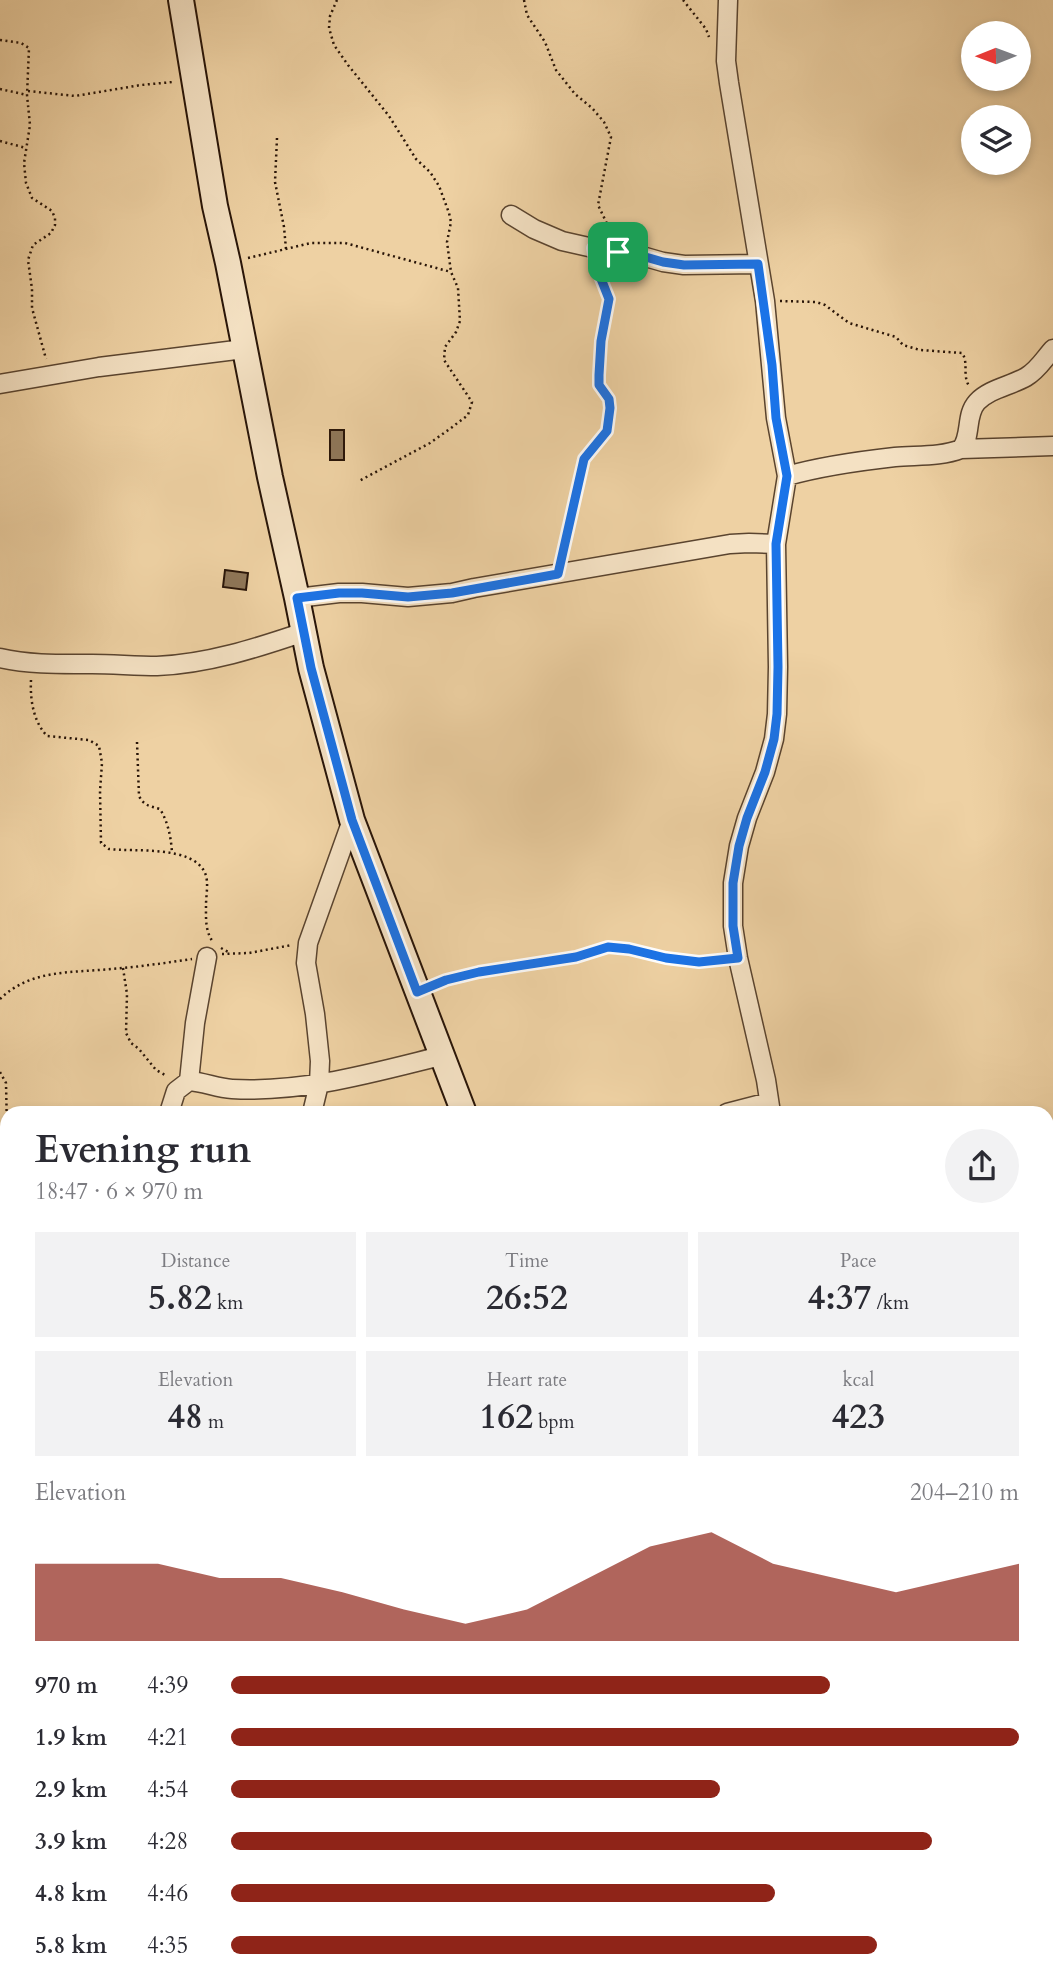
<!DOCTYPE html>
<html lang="en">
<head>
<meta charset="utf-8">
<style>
  :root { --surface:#fff; --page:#f2f2f3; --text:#2b2b33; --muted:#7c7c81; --accent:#8f2418 }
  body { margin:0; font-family:Cardo,serif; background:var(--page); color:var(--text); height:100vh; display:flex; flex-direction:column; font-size:26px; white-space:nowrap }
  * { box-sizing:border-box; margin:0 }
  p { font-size:23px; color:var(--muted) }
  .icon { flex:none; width:38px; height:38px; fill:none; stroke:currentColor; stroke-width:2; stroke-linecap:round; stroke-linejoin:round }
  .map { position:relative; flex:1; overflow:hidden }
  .drawer { position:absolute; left:0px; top:1106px; width:1054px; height:882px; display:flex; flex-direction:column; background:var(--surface); border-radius:21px 21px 0 0; box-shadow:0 4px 10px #0003 }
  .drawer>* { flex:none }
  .needle { width:46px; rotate:269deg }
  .buttons { position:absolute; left:961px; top:21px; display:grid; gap:14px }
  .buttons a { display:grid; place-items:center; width:70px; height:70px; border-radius:50%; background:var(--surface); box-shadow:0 4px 10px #0003; font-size:35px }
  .pin { position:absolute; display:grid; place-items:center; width:60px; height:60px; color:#fff; margin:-30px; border-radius:14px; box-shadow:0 4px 10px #0006 }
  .round { display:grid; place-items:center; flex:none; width:74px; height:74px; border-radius:37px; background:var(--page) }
  .headline { display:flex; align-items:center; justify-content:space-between; height:119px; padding:0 35px }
  h1 { font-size:38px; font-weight:800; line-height:52px }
  .stats { display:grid; grid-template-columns:repeat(3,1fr); gap:10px; height:119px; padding:7px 35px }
  .stats div { display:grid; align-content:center; border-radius:0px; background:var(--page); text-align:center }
  .stats b { font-size:35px; font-weight:800 }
  .stats small { font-size:19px; font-weight:400 }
  .stats p { font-size:19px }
  .chart { height:196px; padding:14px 35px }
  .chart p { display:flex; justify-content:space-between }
  .chart svg { width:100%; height:126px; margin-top:7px; fill:var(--accent); opacity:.7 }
  ul { padding:0 35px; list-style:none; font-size:23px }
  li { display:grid; grid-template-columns:112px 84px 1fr; align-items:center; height:52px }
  li i { height:18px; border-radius:9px; background:var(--accent) }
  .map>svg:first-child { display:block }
</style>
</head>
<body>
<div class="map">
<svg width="1053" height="1988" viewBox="0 0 1053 1988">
  <rect width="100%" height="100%" fill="#eed1a3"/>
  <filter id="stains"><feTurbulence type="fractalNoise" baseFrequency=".00286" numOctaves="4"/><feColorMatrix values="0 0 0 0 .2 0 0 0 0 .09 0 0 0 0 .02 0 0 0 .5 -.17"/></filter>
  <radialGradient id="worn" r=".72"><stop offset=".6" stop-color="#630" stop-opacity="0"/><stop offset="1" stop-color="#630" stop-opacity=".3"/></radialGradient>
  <path fill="#8f7759" stroke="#291508" stroke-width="2" d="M 330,430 L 344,430 L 344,460 L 330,460 Z
    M 225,570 L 248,573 L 246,590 L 223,587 Z"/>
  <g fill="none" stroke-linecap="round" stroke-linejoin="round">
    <g stroke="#5a442f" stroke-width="21">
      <path id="street" d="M 728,0 L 726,61 L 729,83 L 765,301 L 776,418 L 787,476 L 776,544 L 778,667 L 777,714 L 774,739 L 765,772 L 747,818 L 739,846 L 733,883 L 733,926 L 738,958 L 766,1080 L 771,1113
        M 511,215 L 534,229 L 562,241 L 602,250 L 635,254 L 663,262 L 684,265 L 758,264
        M 0,384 L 99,367 L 244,349
        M 961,449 L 1053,446
        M 787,476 C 822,466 859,461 895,457 C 916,455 941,457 961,449 C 972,436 965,415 977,402 C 989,389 1010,386 1026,377 C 1038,370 1044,359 1053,349
        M 297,598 L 339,593 L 362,593 L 408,597 L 452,593 L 474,588 L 730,544 L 749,543 L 776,544
        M 0,658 C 30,665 62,664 92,664 C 113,664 135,666 157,666 C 207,664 257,648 304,632
        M 189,1081 L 195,1023 L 207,957
        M 169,1113 L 176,1091 L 189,1081 C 204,1082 217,1088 232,1089 C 303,1093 372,1073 441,1056
        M 312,1113 L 319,1084 L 320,1061 L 315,1014 L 306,963 L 308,943 L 352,820
        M 727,1113 L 769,1102
        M 0,1145 L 7,1145
        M 0,1337 L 7,1337
        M 1046,1379 L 1053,1379
        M 0,1725 L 7,1726
        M 46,1988 L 48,1981
        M 312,1988 L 313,1981"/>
    </g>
    <g stroke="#291508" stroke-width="28">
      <path id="secondary" d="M 181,0 L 215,206 L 228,263 L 270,477 L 297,598 L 311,668 L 352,820 L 464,1113
        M 833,1981 L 836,1988"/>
    </g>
    <path stroke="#291508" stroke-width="2.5" stroke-dasharray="2 3.5" stroke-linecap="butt" d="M 337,0 L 330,16 L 329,28 L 334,45 L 348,65 L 389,116 L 416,159 L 430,172 L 439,186 L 449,213 L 451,222 L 447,242 L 451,272 L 458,288 L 460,321 L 456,332 L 445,347 L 444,360 L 472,402 L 468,415 L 451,428 L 430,443 L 359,481
      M 524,0 L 527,15 L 545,42 L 556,70 L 575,94 L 592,108 L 604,122 L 611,137 L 598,205 L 613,236
      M 683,0 L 706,29 L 709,37
      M 0,40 L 21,43 L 29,48 L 27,95 L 30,125 L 24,163 L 26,183 L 32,198 L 52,211 L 55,218 L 55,225 L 51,233 L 33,245 L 28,260 L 32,289 L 32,308 L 46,359
      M 0,89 L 27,95
      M 28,91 L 75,96 L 141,85 L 173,82
      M 277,138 L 275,182 L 284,227 L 286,249
      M 0,141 L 26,148
      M 248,258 L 311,243 L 345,243 L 451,272
      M 780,301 L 816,302 L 825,305 L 849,323 L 896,337 L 903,345 L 920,350 L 962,353 C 969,363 962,374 969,386
      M 562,557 L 565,540 L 570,525 L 584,459 L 607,431 L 610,408 L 609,399 L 599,385 L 599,375 L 601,341 L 609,299 L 596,267
      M 31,680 C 30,699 33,721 47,736 L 89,740 L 99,746 L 102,763 L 100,791 L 101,843 L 109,849 C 133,852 193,845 205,873 C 209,882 206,895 206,905 C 206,918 205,931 213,942
      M 137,742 L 139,796 C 144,806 150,806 160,809 C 168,822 171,837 172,853
      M 221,948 L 230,953
      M 222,954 L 249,953 L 292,945
      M 123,968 L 127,994 L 126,1033 L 131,1043 L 139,1049 L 156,1070 L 167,1076
      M 436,984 L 479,972 L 576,957 L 608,947 L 629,949 L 666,958 L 699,962 L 721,960
      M 0,999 C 31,969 71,973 111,969 C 138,967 165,963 192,959
      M 0,1072 L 6,1083 L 7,1129
      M 1046,1147 L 1053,1147
      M 0,1440 L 7,1406
      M 0,1569 L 7,1580"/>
    <use href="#street" stroke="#f4e1c3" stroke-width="18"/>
    <use href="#secondary" stroke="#f4e1c3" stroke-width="24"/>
  </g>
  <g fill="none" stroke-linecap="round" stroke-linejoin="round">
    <g stroke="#fff" stroke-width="14">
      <path id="route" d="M 593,248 L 635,254 L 663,262 L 684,265 L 758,264 L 772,365 L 776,418 L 787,476 L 776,544 L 778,667 L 777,714 L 774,739 L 765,772 L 747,818 L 739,846 L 733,883 L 733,926 L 738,958 L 699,962 L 666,958 L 629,949 L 608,947 L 576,957 L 479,972 L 446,980 L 417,992 L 352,820 L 311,668 L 297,598 L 339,593 L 362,593 L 408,597 L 452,593 L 558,574 L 584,459 L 607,431 L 610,408 L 609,399 L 599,385 L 599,375 L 601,341 L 609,299 L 596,266 Z"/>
    </g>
    <use href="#route" stroke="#1a73e8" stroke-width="9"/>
  </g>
  <rect width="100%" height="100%" filter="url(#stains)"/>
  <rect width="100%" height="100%" fill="url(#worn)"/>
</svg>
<div class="buttons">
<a><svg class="needle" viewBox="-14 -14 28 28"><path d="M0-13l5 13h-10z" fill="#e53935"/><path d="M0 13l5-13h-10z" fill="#7c7c81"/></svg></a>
<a><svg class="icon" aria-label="layers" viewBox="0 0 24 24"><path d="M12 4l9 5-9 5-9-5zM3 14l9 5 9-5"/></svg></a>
</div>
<div class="pin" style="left:618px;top:252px;background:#1e9e55"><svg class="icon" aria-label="arrive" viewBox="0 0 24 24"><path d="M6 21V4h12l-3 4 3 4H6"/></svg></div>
<section class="drawer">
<div class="headline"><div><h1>Evening run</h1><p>18:47 · 6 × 970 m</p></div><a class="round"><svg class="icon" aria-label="share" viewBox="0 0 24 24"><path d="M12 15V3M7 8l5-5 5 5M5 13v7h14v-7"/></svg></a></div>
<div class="stats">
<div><p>Distance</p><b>5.82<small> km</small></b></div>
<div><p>Time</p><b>26:52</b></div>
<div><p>Pace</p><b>4:37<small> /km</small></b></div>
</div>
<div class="stats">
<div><p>Elevation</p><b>48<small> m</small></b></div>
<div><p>Heart rate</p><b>162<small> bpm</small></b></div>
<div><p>kcal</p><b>423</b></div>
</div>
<div class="chart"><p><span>Elevation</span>204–210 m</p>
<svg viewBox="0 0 160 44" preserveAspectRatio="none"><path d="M0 44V17L10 17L20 17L30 22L40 22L50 27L60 33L70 38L80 33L90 22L100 11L110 6L120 17L130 22L140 27L150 22L160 17V44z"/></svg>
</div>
<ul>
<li><b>970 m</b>4:39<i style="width:76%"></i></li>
<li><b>1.9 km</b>4:21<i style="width:100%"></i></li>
<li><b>2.9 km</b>4:54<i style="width:62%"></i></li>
<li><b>3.9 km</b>4:28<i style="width:89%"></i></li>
<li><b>4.8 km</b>4:46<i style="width:69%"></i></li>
<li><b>5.8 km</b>4:35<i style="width:82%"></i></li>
</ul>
</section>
</div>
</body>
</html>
